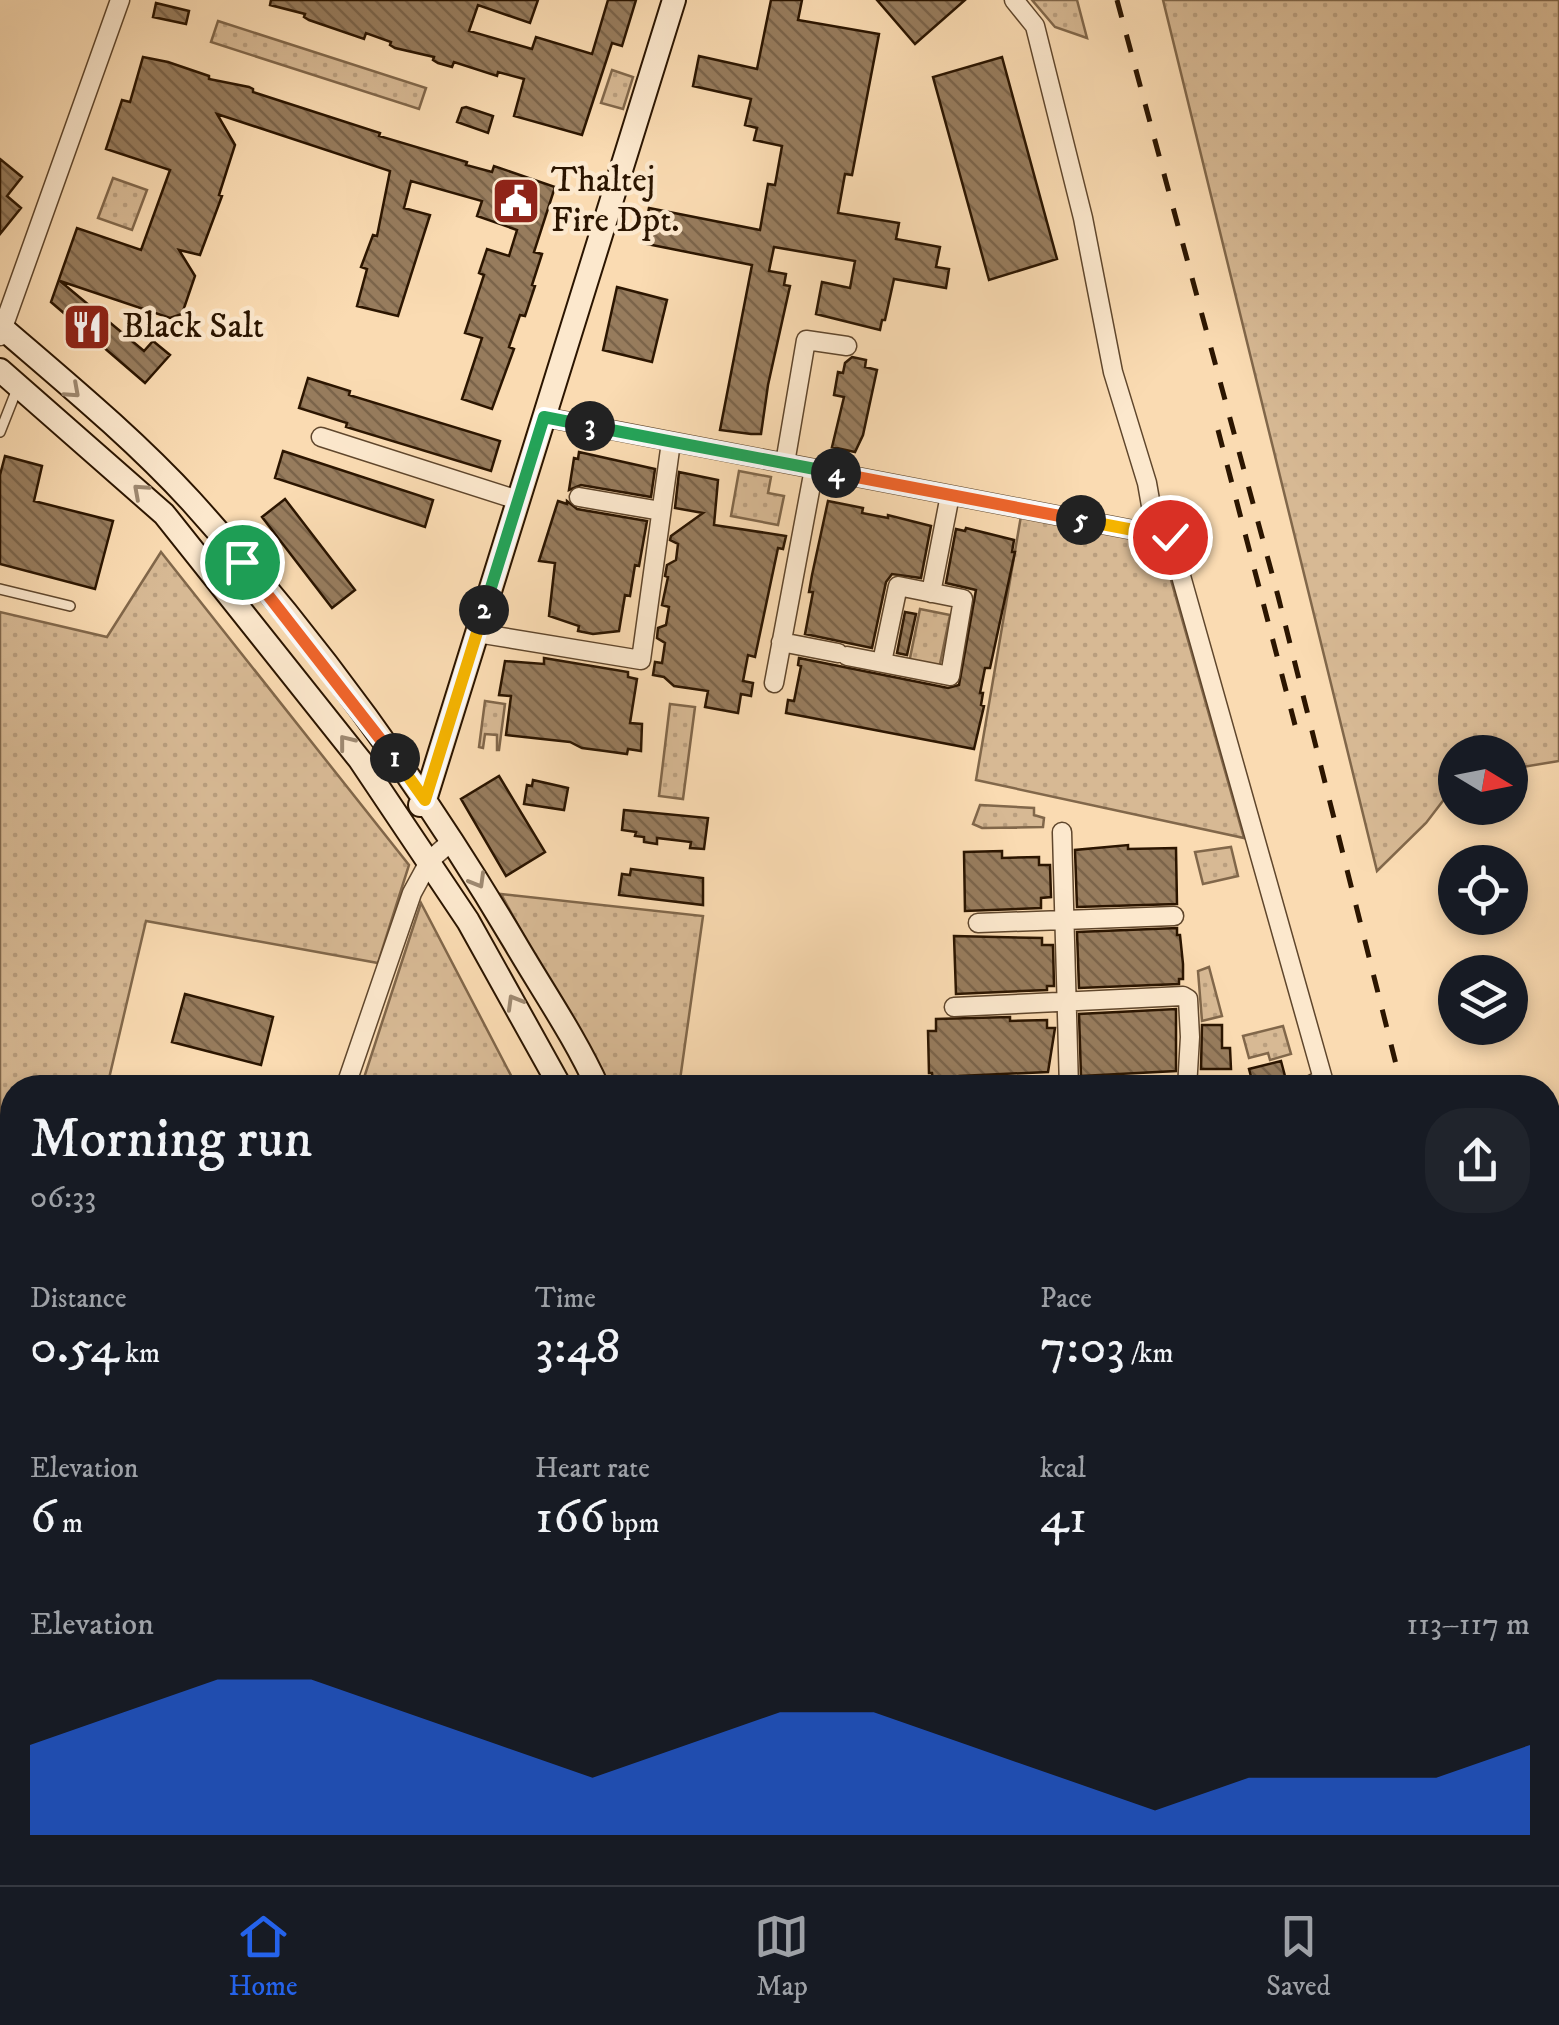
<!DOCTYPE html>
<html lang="en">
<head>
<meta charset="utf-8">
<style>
  :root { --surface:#171b24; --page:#20242c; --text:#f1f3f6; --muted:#9ea1a6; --line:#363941; --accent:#2563eb }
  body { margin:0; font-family:"IM FELL DW Pica",serif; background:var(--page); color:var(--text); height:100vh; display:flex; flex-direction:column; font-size:38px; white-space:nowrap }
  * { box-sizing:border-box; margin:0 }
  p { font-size:32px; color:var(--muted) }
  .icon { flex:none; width:55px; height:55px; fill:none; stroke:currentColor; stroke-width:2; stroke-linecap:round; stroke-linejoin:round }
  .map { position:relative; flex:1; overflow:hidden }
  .sheet { position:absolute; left:0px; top:1075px; width:1560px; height:810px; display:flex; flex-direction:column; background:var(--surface); border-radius:40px 40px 0 0; box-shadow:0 5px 15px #0003 }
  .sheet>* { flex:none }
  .needle { width:65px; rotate:100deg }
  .fabs { position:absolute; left:1438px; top:735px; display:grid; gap:20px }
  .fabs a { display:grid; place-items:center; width:90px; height:90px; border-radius:50%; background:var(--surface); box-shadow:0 5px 15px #0003; font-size:50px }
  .pin { position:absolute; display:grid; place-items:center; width:85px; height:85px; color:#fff; margin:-42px; border:5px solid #fff; border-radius:50%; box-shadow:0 2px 10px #0007 }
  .km { position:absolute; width:50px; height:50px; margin:-25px; border-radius:50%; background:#222; color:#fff; font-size:28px; line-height:50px; text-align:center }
  .round { display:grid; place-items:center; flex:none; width:105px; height:105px; border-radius:40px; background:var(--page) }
  .head { display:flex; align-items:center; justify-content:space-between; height:170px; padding:0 30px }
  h1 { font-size:55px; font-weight:600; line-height:75px }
  .figures { display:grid; grid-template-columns:repeat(3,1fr); gap:15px; height:170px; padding:10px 30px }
  .figures div { display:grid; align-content:center }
  .figures b { font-size:50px; font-weight:600 }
  .figures small { font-size:28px; font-weight:400 }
  .figures p { font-size:28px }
  .chart { height:280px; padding:20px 30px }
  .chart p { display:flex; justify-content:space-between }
  .chart svg { width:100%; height:180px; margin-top:10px; fill:var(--accent); opacity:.7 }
  .dock { display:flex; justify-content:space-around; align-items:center; height:140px; border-top:2px solid var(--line); background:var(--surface); font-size:28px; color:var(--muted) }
  .dock a { display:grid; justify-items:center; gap:5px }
  .dock .active { color:var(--accent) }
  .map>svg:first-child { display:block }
</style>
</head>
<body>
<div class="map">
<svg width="1559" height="1885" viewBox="0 0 1559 1885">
  <defs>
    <pattern id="grass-dots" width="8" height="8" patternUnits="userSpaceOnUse" patternTransform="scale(2.5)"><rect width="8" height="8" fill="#d7b994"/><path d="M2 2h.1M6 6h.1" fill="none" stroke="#b99e7e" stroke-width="1.8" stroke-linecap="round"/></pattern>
    <pattern id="building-back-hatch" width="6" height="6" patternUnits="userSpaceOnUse" patternTransform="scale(2.5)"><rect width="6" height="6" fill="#977c5d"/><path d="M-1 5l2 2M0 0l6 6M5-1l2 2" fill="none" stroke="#7b644a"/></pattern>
  </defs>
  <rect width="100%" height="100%" fill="#fadbb2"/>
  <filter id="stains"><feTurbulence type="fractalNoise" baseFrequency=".002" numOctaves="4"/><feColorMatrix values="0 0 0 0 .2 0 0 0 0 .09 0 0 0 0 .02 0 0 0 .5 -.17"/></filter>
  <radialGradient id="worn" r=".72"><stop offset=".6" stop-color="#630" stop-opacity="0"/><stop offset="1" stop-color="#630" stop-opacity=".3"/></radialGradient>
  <path fill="url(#grass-dots)" stroke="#81674a" stroke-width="2.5" d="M 1032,0 L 1077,0 L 1087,38 L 1055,27 Z
    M 1163,0 L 1559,0 L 1559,761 L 1510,769 L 1510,752 L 1455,752 L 1455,785 L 1426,823 L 1377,871 Z
    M 218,21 L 426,88 L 419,109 L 211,42 Z
    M 612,70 L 633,77 L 623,109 L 601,103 Z
    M 113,178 L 147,190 L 132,230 L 98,218 Z
    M 739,471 L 771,477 L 768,493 L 784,496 L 778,525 L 731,516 Z
    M 1022,510 L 1160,541 L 1244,838 L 976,780 Z
    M 161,552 L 409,865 L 378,963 L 146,921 L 107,1087 L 12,1088 L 12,1478 L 0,1478 L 0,612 L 107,637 Z
    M 920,609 L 950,615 L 939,669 L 909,663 Z
    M 485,701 L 505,704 L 499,750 L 497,750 L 497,735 L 485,734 L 483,748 L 479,747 Z
    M 670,704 L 695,707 L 683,799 L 659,796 Z
    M 980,805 L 1034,808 L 1034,815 L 1044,818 L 1043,827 L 982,828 L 973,824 Z
    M 1231,847 L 1238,876 L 1203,884 L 1195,852 Z
    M 501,894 L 703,916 L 679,1087 L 606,1087 Z
    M 421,903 L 517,1087 L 361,1087 Z
    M 1209,967 L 1222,1016 L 1202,1021 L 1198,971 Z
    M 1283,1026 L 1291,1054 L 1270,1060 L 1268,1053 L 1249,1058 L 1243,1036 Z"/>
  <path fill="url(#building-back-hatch)" stroke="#2b1500" stroke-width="2.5" d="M 271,0 L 538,0 L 530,23 L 478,5 L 469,31 L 532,49 L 536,37 L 592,54 L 608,0 L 636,0 L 622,46 L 612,43 L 582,135 L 514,116 L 524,79 L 498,72 L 497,76 L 454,62 L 452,67 L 438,63 L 433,60 L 434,57 L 395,48 L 390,45 L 391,42 L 366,33 L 364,39 L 309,20 L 304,17 L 305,14 L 270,5 Z
    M 771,0 L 802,0 L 798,20 L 879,34 L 852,175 L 845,174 L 838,213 L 899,223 L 896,239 L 940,247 L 936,267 L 949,269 L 946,288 L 894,279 L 885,320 L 882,320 L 880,330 L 816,314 L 822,282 L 850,288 L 855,261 L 774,247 L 769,271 L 786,274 L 784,285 L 790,286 L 768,385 L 761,434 L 751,434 L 720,430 L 752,265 L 642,243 L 649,208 L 760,230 L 768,184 L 775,185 L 782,146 L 754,140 L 757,128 L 745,125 L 751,99 L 693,86 L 699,56 L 757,69 Z
    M 877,0 L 965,0 L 915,44 Z
    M 156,3 L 189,11 L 186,24 L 153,17 Z
    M 143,57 L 168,62 L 209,76 L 209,79 L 249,87 L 253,89 L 253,92 L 380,133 L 379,136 L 467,162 L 466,165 L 492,172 L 494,166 L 555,187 L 534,252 L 542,254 L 532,285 L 535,286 L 525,316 L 520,315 L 509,347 L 514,349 L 492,409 L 462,399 L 482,338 L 465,333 L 484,275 L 479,273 L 487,249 L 509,256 L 517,230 L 477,216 L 482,201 L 411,181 L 404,208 L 430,215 L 398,316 L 357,306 L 367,269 L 361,267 L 373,235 L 377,236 L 390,171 L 217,114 L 235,145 L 219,195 L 222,196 L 200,255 L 179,250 L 195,276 L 182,314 L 170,318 L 60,281 L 144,351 L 153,341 L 170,355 L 145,383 L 51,302 L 77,228 L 141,250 L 170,170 L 106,149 L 122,100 L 130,102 Z
    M 1002,57 L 1057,259 L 989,280 L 933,77 Z
    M 466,107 L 493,116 L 488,133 L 457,122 L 462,108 Z
    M 0,159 L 22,177 L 7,196 L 21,208 L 0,234 Z
    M 617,287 L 667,300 L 652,362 L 603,350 Z
    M 852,357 L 866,360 L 865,367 L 877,370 L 863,435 L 855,452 L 832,447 L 844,397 L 834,395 L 838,372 L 843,373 L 845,363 Z
    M 308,378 L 350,391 L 349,395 L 500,441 L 491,471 L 346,427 L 347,423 L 299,408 Z
    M 283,451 L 433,500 L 425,527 L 275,478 Z
    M 579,452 L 655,469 L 651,497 L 581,485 L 569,490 L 574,458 L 578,459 Z
    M 5,456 L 42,466 L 34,501 L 113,521 L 95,589 L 0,564 L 0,475 Z
    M 679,472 L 718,480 L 714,525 L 786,536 L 783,549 L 778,548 L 755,657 L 748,655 L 743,681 L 753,683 L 751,696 L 741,694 L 738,713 L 705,707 L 708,691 L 674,686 L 664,677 L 653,675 L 655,662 L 662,663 L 665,643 L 657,638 L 658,628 L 666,625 L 669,607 L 662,605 L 668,577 L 665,576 L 667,565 L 676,560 L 678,544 L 670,540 L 671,536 L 703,513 L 675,508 Z
    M 285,499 L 355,590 L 332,608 L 262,517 Z
    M 558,501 L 567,504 L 567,501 L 577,509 L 647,521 L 639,566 L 635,565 L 630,596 L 625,595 L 619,631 L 593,634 L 578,631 L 579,626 L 549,616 L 555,563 L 539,561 Z
    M 828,501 L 863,508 L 862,513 L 888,518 L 888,515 L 931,526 L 921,578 L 892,574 L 886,582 L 872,648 L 805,634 L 813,592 L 809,592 L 812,575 Z
    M 966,528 L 1014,540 L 1012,552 L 1015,552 L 990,668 L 985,668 L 980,693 L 983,693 L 981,705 L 984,706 L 974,749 L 786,713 L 788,700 L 794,701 L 801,666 L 798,665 L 799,658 L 948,688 L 959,685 L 976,590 L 946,583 L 956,529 L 965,531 Z
    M 905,612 L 916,614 L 907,655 L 897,653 Z
    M 544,658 L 628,672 L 628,677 L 637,679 L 630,723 L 642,724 L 641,751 L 628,749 L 627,754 L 605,751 L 582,748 L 570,742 L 506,735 L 511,696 L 499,695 L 505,661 L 544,664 Z
    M 499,776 L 545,852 L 506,876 L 461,799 Z
    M 533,780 L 568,788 L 564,810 L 524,804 L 527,785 L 532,786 Z
    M 624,810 L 708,818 L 704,849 L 690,848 L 691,842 L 657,838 L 657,844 L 644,842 L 644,837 L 635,836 L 636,832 L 622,830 Z
    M 1128,845 L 1128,849 L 1176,848 L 1177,904 L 1077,907 L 1075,850 Z
    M 1002,851 L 1002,858 L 1039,857 L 1039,865 L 1050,865 L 1051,897 L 1041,898 L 1041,908 L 965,911 L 964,852 Z
    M 631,869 L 703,878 L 703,905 L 619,895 L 622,874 L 630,875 Z
    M 1177,928 L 1177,935 L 1180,935 L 1183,964 L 1183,979 L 1179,979 L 1179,984 L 1079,988 L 1077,932 Z
    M 954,936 L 1042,938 L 1042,945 L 1053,945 L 1054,986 L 1047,986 L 1047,990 L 956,994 Z
    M 185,994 L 273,1017 L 261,1065 L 172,1042 Z
    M 1176,1009 L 1176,1071 L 1081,1076 L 1079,1014 Z
    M 1010,1017 L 1010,1021 L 1047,1020 L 1047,1028 L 1055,1028 L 1048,1072 L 960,1076 L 961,1080 L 933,1081 L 932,1073 L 929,1073 L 928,1031 L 936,1031 L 936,1019 Z
    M 1202,1025 L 1222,1025 L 1222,1048 L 1230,1048 L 1231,1069 L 1201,1069 Z
    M 1281,1061 L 1285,1076 L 1253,1084 L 1249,1069 Z
    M 0,1527 L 12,1527 L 12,1572 L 0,1572 Z
    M 0,1596 L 12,1596 L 12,1678 L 1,1678 Z
    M 606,1872 L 658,1872 L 658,1885 L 607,1885 Z
    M 814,1872 L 840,1872 L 843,1885 L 817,1885 Z"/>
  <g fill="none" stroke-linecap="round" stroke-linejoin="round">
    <g stroke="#5f462c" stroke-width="12">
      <path id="lane" d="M 0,432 L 17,389
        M 0,589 L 70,606"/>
    </g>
    <g stroke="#5f462c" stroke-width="21">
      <path id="street" d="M 1014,0 L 1035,26 L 1083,218 L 1113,372 L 1147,483 L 1156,534
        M 0,336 L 120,0
        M 544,417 L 1170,537 L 1323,1079 L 1305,1088
        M 321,437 L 518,500
        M 785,463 L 806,340 L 847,346
        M 579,497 L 661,511
        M 931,593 L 950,495
        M 477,633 L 641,660 L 671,442
        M 781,642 L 838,653
        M 847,656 L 950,676 L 963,599 L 898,586 L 882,662
        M 774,683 L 814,469
        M 1062,832 L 1069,1088
        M 978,923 L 1174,916
        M 954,1007 L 1183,996 L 1188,999 L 1190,1037 L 1187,1088
        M 345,1088 L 412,893 L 430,860 L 453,840
        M 1548,1389 L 1559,1399
        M 0,1497 L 12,1497
        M 0,1584 L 12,1584
        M 0,1704 L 12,1704
        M 43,1872 L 44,1885
        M 283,1872 L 283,1883
        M 680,1872 L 681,1885
        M 1530,1872 L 1534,1885"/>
    </g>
    <g stroke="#2b1500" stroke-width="26">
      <path id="secondary" d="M 0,326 C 65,382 133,438 191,501 C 313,636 422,786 515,943 C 543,991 575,1037 598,1088
        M 0,370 L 164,514 L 360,760 L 468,921 L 561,1088
        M 420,805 L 425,800 L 674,0
        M 1548,1378 L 1559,1367
        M 767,1872 L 770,1885
        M 797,1872 L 800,1885
        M 1028,1885 L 1045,1872
        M 1080,1885 L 1096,1872"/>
    </g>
    <use href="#lane" stroke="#fce8cd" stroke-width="9"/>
    <use href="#street" stroke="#fce8cd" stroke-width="18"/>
    <use href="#secondary" stroke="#fce8cd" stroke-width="22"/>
    <path stroke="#2b1500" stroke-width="5" stroke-dasharray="18 18" stroke-linecap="butt" d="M 1117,0 L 1278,596 L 1402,1088
      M 1218,430 L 1295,725
      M 1548,1646 L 1559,1693
      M 1548,1691 L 1559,1735"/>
  </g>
  <defs><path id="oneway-chevron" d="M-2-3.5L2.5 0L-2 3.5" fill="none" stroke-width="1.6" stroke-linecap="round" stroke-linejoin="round" transform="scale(2.5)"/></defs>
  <g stroke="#9e8971">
    <use href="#oneway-chevron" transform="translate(73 391) rotate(42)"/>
    <use href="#oneway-chevron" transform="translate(140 491) rotate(-138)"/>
    <use href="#oneway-chevron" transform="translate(346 742) rotate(-128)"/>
    <use href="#oneway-chevron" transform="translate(478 881) rotate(60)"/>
    <use href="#oneway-chevron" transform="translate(514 1002) rotate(-120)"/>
  </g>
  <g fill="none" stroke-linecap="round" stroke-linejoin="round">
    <g stroke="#fff" stroke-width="20">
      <path id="split-1" d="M 242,562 L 395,758"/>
    </g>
    <g stroke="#fff" stroke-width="20">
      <path id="split-2" d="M 395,758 L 425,800 L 484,610"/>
    </g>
    <g stroke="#fff" stroke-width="20">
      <path id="split-3" d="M 484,610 L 544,417 L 590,426"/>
    </g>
    <g stroke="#fff" stroke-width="20">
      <path id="split-4" d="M 590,426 L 836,473"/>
    </g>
    <g stroke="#fff" stroke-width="20">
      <path id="split-5" d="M 836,473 L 1081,520"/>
    </g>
    <g stroke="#fff" stroke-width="20">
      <path id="split-6" d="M 1081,520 L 1170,537"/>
    </g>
    <use href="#split-1" stroke="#f0652b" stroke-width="12"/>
    <use href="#split-2" stroke="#f5b400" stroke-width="12"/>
    <use href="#split-3" stroke="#22a559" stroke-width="12"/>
    <use href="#split-4" stroke="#22a559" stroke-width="12"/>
    <use href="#split-5" stroke="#f0652b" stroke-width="12"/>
    <use href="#split-6" stroke="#f5b400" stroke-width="12"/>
  </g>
  <defs>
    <g id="civic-square" transform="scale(2.5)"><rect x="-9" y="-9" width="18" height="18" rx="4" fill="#8f2418" stroke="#fce8cd"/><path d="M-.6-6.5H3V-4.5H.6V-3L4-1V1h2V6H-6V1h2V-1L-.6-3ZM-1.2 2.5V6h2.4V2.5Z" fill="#fff"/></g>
    <g id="restaurant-square" transform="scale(2.5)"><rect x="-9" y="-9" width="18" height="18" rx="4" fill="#8f2418" stroke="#fce8cd"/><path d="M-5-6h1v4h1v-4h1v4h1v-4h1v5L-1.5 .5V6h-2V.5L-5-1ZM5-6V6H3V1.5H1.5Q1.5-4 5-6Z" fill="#fff"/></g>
  </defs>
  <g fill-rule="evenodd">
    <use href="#civic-square" x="516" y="201"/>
    <use href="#restaurant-square" x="87" y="327"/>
  </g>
  <g text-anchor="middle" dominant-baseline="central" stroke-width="9" stroke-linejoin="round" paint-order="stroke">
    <g font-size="35" fill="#2b1500" stroke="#fce8cd" text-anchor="start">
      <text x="551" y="181">Thaltej<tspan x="551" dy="40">Fire Dpt.</tspan></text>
      <text x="122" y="327">Black Salt</text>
    </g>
  </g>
  <rect width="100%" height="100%" filter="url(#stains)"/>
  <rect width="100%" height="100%" fill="url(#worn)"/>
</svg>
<div class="fabs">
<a><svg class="needle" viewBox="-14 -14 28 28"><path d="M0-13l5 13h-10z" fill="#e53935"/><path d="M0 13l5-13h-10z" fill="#9ea1a6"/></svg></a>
<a><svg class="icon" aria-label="locate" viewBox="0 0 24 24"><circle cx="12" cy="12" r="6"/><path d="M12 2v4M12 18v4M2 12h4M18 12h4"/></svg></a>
<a><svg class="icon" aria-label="layers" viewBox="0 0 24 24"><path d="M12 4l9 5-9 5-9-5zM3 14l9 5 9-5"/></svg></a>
</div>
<div class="pin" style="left:242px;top:562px;background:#1e9e55"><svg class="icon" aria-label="arrive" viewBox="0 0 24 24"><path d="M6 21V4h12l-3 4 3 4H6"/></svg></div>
<div class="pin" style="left:1170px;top:537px;background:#d93025"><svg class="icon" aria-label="check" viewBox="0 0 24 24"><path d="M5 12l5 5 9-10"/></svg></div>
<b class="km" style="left:395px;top:758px">1</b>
<b class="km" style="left:484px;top:610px">2</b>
<b class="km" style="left:590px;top:426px">3</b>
<b class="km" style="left:836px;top:473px">4</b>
<b class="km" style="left:1081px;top:520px">5</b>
<section class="sheet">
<div class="head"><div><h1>Morning run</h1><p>06:33</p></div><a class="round"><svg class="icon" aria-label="share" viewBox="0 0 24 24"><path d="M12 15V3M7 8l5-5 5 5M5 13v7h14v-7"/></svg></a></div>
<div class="figures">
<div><p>Distance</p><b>0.54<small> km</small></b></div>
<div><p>Time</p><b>3:48</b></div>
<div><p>Pace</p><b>7:03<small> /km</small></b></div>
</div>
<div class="figures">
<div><p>Elevation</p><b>6<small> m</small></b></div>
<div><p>Heart rate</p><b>166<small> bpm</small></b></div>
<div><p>kcal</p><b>41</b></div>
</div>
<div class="chart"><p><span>Elevation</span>113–117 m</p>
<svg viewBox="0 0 160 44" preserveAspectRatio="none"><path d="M0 44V22L10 14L20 6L30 6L40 14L50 22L60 30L70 22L80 14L90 14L100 22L110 30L120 38L130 30L140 30L150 30L160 22V44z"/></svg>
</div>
</section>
</div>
<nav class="dock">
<a class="active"><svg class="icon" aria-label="home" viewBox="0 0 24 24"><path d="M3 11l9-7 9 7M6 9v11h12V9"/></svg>Home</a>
<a><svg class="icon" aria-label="map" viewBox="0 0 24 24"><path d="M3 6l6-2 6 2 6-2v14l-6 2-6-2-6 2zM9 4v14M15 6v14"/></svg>Map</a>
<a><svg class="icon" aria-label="saved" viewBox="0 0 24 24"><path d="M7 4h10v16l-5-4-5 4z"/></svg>Saved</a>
</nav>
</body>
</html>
